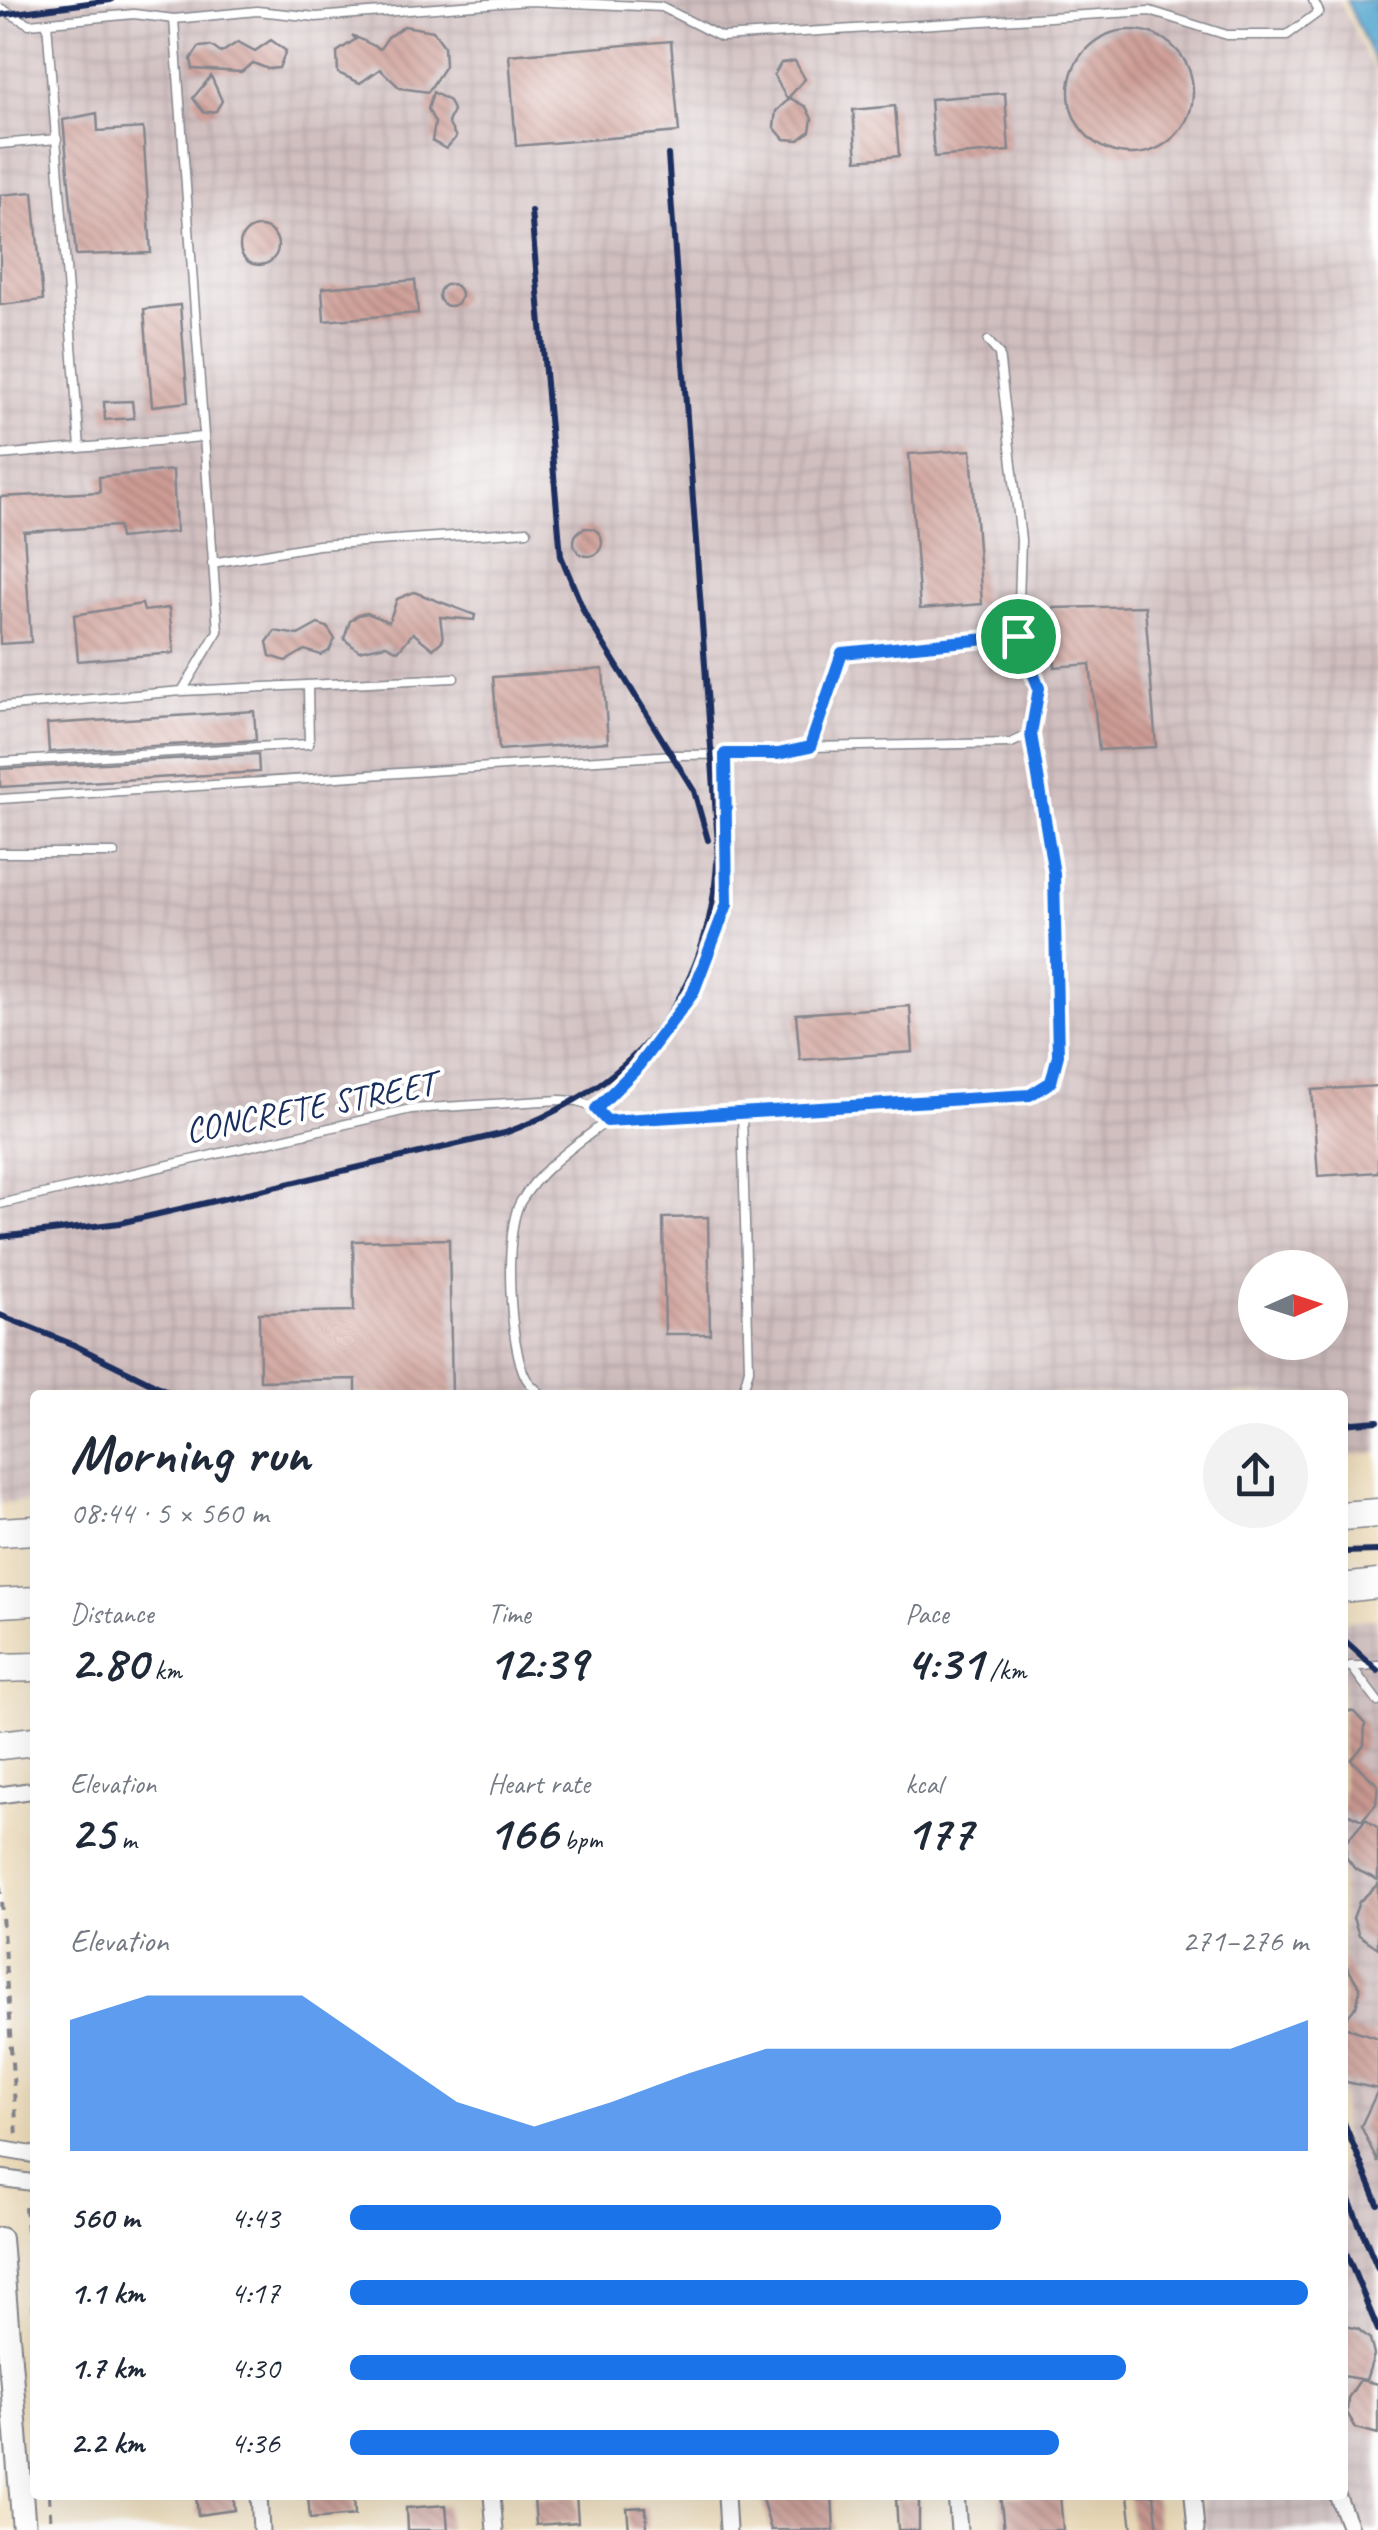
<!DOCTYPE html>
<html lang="en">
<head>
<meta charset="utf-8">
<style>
  :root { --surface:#fff; --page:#f2f2f3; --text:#1f2937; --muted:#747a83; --accent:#1a73e8 }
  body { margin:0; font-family:Caveat,sans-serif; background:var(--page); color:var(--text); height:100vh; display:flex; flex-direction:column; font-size:38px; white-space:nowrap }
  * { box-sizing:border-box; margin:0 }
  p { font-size:32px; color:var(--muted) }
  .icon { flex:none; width:55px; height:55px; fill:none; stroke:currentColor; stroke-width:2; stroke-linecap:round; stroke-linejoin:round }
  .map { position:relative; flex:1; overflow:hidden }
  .side { position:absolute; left:30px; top:1390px; width:1318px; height:1110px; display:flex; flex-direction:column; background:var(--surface); border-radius:10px; box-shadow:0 10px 40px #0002 }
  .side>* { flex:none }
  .needle { width:65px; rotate:87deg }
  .controls { position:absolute; left:1238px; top:1250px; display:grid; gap:20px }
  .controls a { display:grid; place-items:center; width:110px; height:110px; border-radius:50%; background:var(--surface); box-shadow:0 10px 40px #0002; font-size:50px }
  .pin { position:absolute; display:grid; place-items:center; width:85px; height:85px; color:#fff; margin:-42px; border:5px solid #fff; border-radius:50%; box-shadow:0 2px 10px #0007 }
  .round { display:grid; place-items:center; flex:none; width:105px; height:105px; border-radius:52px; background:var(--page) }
  .overview { display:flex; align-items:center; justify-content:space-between; height:170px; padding:0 40px }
  h1 { font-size:55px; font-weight:800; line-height:75px }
  .stats { display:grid; grid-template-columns:repeat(3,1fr); gap:15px; height:170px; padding:10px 40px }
  .stats div { display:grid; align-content:center }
  .stats b { font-size:50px; font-weight:800 }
  .stats small { font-size:28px; font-weight:400 }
  .stats p { font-size:28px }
  .chart { height:280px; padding:20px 40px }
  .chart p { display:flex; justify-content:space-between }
  .chart svg { width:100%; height:180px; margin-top:10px; fill:var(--accent); opacity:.7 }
  ul { padding:0 40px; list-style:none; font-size:32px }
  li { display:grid; grid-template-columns:160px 120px 1fr; align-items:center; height:75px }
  li i { height:25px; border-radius:12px; background:var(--accent) }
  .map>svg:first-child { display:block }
</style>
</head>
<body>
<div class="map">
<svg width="1378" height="2530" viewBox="0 0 1378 2530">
  <defs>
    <pattern id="industrial-grid" width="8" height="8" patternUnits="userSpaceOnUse" patternTransform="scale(2.5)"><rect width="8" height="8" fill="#d1bfbf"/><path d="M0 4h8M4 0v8" fill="none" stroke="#b3a4a7"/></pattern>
    <pattern id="water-ripples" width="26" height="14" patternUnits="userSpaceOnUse" patternTransform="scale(2.5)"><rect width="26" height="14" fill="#52a5cd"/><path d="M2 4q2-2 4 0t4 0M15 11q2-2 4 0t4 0" fill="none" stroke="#4387aa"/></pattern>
    <pattern id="building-back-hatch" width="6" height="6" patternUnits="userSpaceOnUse" patternTransform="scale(2.5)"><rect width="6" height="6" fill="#ce9c94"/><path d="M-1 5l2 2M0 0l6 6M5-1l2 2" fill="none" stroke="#a6807c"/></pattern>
  </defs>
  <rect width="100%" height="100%" fill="#fff"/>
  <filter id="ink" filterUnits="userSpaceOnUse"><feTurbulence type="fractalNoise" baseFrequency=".01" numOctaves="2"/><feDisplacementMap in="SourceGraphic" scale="20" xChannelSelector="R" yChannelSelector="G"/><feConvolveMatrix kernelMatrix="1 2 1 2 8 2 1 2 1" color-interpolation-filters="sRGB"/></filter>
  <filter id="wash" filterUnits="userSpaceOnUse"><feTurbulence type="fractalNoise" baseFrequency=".0048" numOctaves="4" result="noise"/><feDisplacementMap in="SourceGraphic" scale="40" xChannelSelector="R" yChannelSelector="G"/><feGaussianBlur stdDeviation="2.25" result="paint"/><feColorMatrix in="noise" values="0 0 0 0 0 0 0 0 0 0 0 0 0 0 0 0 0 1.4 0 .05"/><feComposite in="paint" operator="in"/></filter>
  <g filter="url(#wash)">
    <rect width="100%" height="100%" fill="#efdebc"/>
    <path fill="url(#industrial-grid)" fill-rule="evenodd" d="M 0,0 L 1339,0 L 1378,78 L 1378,1453 L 1343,1456 L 1342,1395 L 35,1395 L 35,1501 L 0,1503 ZM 1255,1268 L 1330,1268 L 1330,1342 L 1255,1342 Z
      M 1378,1618 L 1378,2530 L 1205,2530 L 1202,2495 L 1342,2495 L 1342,1622 Z"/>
    <path fill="url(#water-ripples)" stroke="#366a96" stroke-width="2.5" d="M 1346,0 L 1378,0 L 1378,69 Z"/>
    <g id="blocks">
      <path fill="url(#building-back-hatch)" d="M 404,26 L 433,31 L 444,46 L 445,66 L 428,92 L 400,88 L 380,69 L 360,83 L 338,73 L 337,52 L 356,39 L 352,35 L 380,49 L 388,37 Z
        M1069 92a62 62 0 1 1 124 0a62 62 0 1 1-124 0Z
        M 271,40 L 286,51 L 279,68 L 268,69 L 253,63 L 241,72 L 193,69 L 191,59 L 199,47 L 211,46 L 221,53 L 238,42 L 255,51 Z
        M 671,41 L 679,132 L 516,146 L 509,55 Z
        M 795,61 L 805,79 L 787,99 L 774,75 L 781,63 Z
        M 211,76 L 222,101 L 216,111 L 204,113 L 193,98 Z
        M 433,92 L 449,101 L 453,110 L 448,123 L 456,137 L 446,149 L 432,141 L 435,123 L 428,109 Z
        M 1005,93 L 1009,151 L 934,157 L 930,99 Z
        M 790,98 L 806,107 L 812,119 L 810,131 L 799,140 L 784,139 L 774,127 L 776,111 Z
        M 895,106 L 899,156 L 857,160 L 853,110 Z
        M 97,113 L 98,131 L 143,128 L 151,253 L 76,255 L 63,120 Z
        M 33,192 L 43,300 L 0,305 L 0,195 Z
        M240 246a19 19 0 1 1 38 0a19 19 0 1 1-38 0Z
        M 415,280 L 418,313 L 324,321 L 322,288 Z
        M439 295a11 11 0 1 1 22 0a11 11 0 1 1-22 0Z
        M 180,305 L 188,402 L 152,406 L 144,309 Z
        M 132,401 L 134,418 L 105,420 L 104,402 Z
        M 971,450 L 982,604 L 920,609 L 909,454 Z
        M 173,470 L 176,532 L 120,538 L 118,526 L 24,532 L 31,642 L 0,644 L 0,497 L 100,492 L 99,477 Z
        M574 542a14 14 0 1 1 28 0a14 14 0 1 1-28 0Z
        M 414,592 L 475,615 L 474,620 L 440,617 L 443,640 L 433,649 L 413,633 L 398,651 L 386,645 L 359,651 L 344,639 L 350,621 L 358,615 L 367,613 L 389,622 L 397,599 Z
        M 142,604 L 144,611 L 169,608 L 174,653 L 78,661 L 74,615 Z
        M 1145,606 L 1156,747 L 1099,750 L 1090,664 L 1055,667 L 1053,608 Z
        M 318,624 L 327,627 L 335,639 L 329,651 L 321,655 L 305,650 L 286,661 L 270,656 L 267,642 L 275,631 L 298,635 Z
        M 603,669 L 608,742 L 499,750 L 493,677 Z
        M 254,711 L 256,740 L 49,752 L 47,724 Z
        M 258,754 L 259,772 L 0,787 L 0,769 Z
        M 910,1006 L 913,1052 L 800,1060 L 796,1014 Z
        M 1378,1086 L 1378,1172 L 1318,1176 L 1312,1090 Z
        M 708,1217 L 710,1334 L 665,1334 L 663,1218 Z
        M 449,1239 L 452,1395 L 356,1395 L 356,1379 L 260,1381 L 259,1313 L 354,1311 L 353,1241 Z
        M 1342,1709 L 1354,1712 L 1365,1724 L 1364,1745 L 1351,1760 L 1378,1785 L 1376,1804 L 1362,1820 L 1342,1811 Z
        M 1366,1819 L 1378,1828 L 1378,1880 L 1355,1869 L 1346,1857 L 1346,1842 Z
        M 1378,1884 L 1378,1948 L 1359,1935 L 1353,1918 L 1359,1902 Z
        M 1342,1959 L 1360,1988 L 1357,2005 L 1342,2024 Z
        M 1342,2026 L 1378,2038 L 1378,2089 L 1342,2081 Z
        M 1378,2090 L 1378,2163 L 1361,2126 Z
        M 1342,2325 L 1358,2329 L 1370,2339 L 1374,2355 L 1366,2380 L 1342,2376 Z
        M 1360,2380 L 1378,2384 L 1378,2434 L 1356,2428 L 1347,2413 L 1348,2398 Z
        M 196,2495 L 233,2495 L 235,2510 L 198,2515 Z
        M 308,2495 L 354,2495 L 355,2515 L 310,2519 Z
        M 576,2495 L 578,2522 L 536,2525 L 534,2498 Z
        M 761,2495 L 832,2495 L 834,2530 L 771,2530 Z
        M 1000,2495 L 1060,2495 L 1063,2530 L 1004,2530 Z
        M 1128,2495 L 1154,2495 L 1158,2530 L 1132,2530 Z
        M 919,2498 L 919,2530 L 898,2530 L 896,2499 Z
        M 446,2505 L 448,2530 L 407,2530 L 406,2508 Z
        M 646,2507 L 647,2530 L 629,2530 L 627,2508 Z"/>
    </g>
  </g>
  <g filter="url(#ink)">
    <use href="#blocks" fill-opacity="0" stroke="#85868d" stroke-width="2.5"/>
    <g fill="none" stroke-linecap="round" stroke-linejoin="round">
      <g stroke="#85868d" stroke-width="11">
        <path id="service" d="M 0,8 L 29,24 L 134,14 L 174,19 L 218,631 L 182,691
          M 174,19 L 257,11 L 316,17 L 529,1 L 662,7 L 721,37 L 1150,11 L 1227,35 L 1287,35 L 1319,12 L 1313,0
          M 47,22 L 80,448
          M 0,144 L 57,139
          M 0,455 L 202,437
          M 212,563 L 318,545 L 527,531
          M 0,707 L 182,691 L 454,678
          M 810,747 L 1011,743 L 1031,734 L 1039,688 L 1018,636 L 1021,540 L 999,354 L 988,341
          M 0,762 L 309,744 L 308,686
          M 0,799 L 674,755 L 778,754 L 810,747 L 842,653 L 1018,636
          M 0,853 L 114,853
          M 742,1113 L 749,1369 L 742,1395
          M 607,1121 L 1030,1095 L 1051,1082 L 1058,1055 L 1055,873 L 1031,734
          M 0,1204 L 411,1109 L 560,1100 L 578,1101 L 596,1109 L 636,1069 L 693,993 L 727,904 L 725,754
          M 542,1395 C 537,1390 529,1384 526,1378 C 509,1348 503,1229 521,1201 C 542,1167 576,1145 607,1121 L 596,1109
          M 1351,1666 L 1378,1702
          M 1342,1667 L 1378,1665"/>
      </g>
      <g stroke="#85868d" stroke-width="19">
        <path id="minor" d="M 0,1795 L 35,1790
          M 0,2149 L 35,2155
          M 0,2178 L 35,2183
          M 259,2495 L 261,2530
          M 492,2495 L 495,2530
          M 726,2495 L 728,2530
          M 956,2495 L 959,2530
          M 1193,2495 L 1196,2530
          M 1337,2495 L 1351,2530"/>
      </g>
      <g stroke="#85868d" stroke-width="26">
        <path id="secondary" d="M 0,2239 L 24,2530"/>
      </g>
      <g stroke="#85868d" stroke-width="31">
        <path id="motorway" d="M 1342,1516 L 1378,1513
          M 0,1532 L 35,1530
          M 0,1603 L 35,1601
          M 0,1668 L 35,1667
          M 0,1745 L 35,1741"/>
      </g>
      <path stroke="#85868d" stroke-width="4" stroke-dasharray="8 8" stroke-linecap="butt" d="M 0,1886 L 17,2136
        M 25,2207 L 35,2327
        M 49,2495 L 51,2530"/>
      <use href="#service" stroke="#fff" stroke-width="8"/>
      <use href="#minor" stroke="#fff" stroke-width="15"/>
      <use href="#secondary" stroke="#fff" stroke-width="22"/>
      <use href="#motorway" stroke="#fff" stroke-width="28"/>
      <path stroke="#1b2f5e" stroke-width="6" d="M 0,15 L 111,0
        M 531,211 L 561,556 L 585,614 L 694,791 L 708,840
        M 0,1237 L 120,1223 L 505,1133 C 642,1082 714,991 718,844 L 668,155
        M 0,1315 L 74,1345 L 175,1395
        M 1342,1424 L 1378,1421
        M 1342,1552 L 1378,1551
        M 1342,1580 L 1378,1596
        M 1342,1638 L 1378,1671
        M 1342,2118 L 1378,2204
        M 1342,2183 L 1378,2269
        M 1342,2243 L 1378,2330"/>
      <g stroke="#85868d" stroke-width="31" stroke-linecap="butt">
        <path id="motorway-bridge" d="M 1342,1588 L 1378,1584"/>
      </g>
      <use href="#motorway-bridge" stroke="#fff" stroke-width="28"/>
    </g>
  </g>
  <g fill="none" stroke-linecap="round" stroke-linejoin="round" filter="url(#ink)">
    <g stroke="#fff" stroke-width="20">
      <path id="route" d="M 1018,636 L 1039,688 L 1031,734 L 1054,874 L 1058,1055 L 1051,1082 L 1030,1095 L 607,1121 L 596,1109 L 636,1069 L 693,993 L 727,904 L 725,754 L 778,754 L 810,747 L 842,653 Z"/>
    </g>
    <use href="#route" stroke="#1a73e8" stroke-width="12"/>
  </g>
  <g text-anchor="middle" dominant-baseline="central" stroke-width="8" stroke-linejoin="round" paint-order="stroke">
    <g font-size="35" fill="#1b2f5e" stroke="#fff">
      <text transform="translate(310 1107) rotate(-11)">CONCRETE STREET</text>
    </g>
  </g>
</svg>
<div class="controls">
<a><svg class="needle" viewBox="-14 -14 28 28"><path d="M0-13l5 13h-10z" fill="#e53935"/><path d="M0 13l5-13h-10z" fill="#747a83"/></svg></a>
</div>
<div class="pin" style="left:1018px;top:636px;background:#1e9e55"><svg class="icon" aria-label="arrive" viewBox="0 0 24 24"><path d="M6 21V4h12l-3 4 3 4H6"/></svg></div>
<section class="side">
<div class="overview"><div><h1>Morning run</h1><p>08:44 · 5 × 560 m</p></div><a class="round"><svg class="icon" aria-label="share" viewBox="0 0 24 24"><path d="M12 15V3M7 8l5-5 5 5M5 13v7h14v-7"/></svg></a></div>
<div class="stats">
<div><p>Distance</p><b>2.80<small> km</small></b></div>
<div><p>Time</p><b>12:39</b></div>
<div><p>Pace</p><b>4:31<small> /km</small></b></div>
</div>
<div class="stats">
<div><p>Elevation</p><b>25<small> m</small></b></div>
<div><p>Heart rate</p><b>166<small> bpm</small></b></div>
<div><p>kcal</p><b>177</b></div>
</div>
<div class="chart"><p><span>Elevation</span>271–276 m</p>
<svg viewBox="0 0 160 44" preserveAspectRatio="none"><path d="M0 44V12L10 6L20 6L30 6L40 19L50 32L60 38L70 32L80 25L90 19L100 19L110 19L120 19L130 19L140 19L150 19L160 12V44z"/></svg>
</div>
<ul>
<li><b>560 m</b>4:43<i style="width:68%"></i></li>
<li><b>1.1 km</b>4:17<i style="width:100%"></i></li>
<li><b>1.7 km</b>4:30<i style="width:81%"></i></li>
<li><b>2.2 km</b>4:36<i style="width:74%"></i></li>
</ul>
</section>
</div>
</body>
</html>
